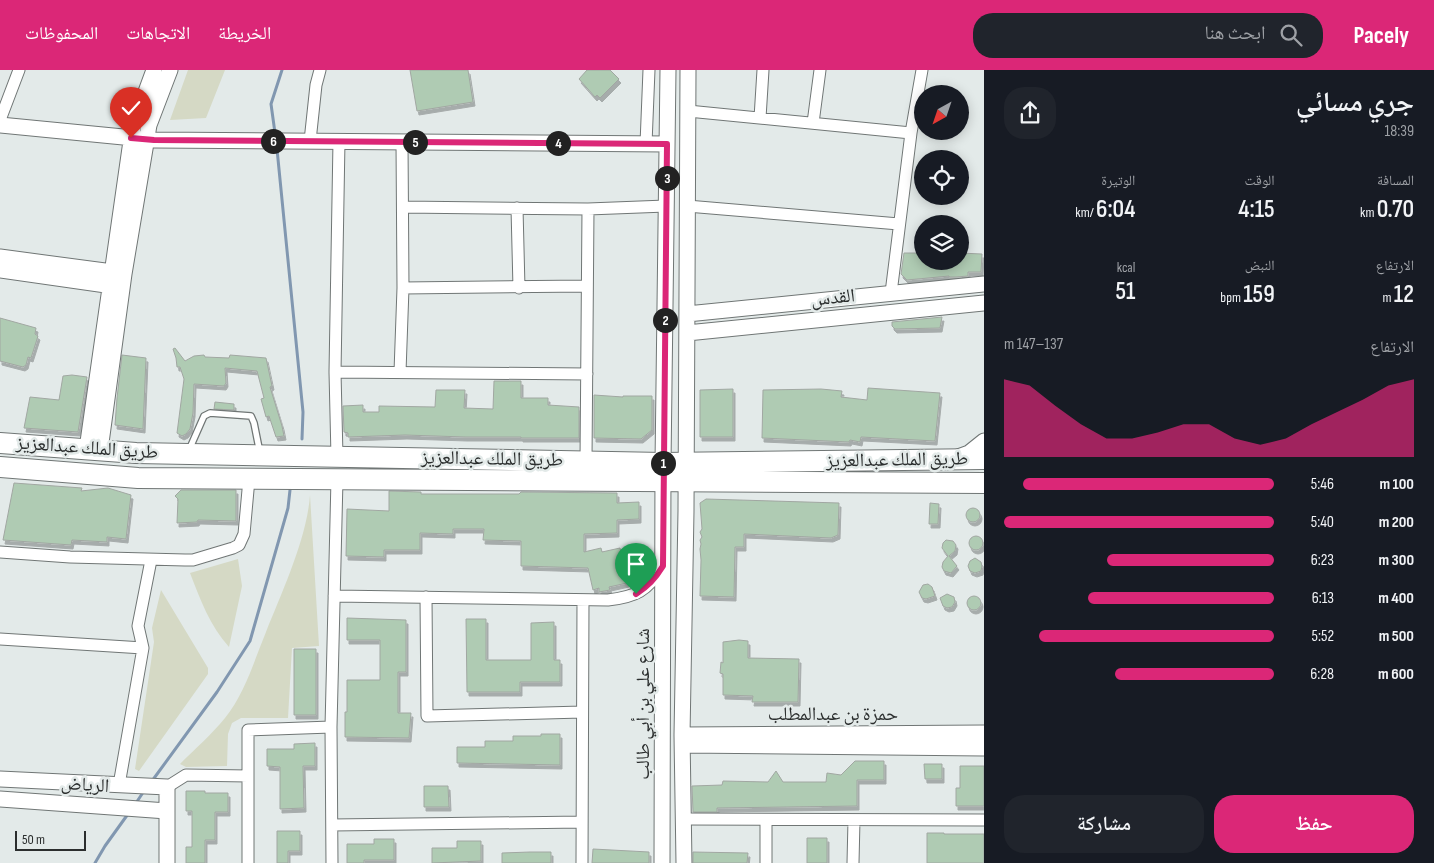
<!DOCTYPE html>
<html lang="ar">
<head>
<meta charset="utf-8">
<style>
  :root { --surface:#171b24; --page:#20242c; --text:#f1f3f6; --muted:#9ea1a6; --accent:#db2777 }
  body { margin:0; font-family:"Sofia Sans Condensed","Noto Naskh Arabic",sans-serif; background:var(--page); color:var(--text); direction:rtl; height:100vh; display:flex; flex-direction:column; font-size:19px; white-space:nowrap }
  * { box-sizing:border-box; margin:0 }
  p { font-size:16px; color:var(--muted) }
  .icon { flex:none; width:28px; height:28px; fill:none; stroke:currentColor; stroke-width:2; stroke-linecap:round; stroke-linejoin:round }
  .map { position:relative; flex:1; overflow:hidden; direction:ltr }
  .panel { display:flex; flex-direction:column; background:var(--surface); width:450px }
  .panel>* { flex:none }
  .needle { width:32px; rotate:220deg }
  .tools { position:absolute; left:914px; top:15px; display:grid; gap:10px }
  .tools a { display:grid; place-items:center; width:55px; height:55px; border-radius:50%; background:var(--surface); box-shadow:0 2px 12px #0003; font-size:25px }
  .scale { position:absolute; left:15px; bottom:12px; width:71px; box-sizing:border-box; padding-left:5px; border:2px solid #2b2e2e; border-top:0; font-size:14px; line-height:18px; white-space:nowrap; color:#2b2e2e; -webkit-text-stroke:4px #e3eae9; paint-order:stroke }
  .pin { position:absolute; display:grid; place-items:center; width:42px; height:42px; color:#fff; margin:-51px -21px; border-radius:50% 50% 50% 0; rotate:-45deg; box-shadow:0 0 5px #0007 }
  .pin .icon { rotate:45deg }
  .km { position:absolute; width:25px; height:25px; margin:-12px; border-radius:50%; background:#222; color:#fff; font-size:14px; line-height:25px; text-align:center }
  .round { display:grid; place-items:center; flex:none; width:52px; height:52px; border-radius:20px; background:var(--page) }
  .overview { display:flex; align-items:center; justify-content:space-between; height:85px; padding:0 20px }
  h1 { font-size:28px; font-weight:600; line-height:38px }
  .figures { display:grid; grid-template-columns:repeat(3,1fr); gap:8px; height:85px; padding:5px 20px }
  .figures div { display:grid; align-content:center }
  .figures b { font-size:25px; font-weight:600 }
  .figures small { font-size:14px; font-weight:400 }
  .figures p { font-size:14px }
  .chart { height:140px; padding:10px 20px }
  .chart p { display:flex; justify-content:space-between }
  .chart svg { width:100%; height:90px; margin-top:5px; fill:var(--accent); opacity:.7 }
  .action { display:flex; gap:10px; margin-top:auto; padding:10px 20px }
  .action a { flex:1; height:58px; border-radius:20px; background:var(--accent); color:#fff; font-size:20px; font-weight:600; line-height:58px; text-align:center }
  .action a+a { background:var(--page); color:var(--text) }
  ul { padding:0 20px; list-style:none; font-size:16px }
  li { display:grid; grid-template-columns:80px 60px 1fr; align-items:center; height:38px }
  li i { height:12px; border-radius:6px; background:var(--accent) }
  header { display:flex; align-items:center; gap:30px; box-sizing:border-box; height:70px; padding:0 25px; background:var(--accent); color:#fff }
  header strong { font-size:24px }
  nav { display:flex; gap:28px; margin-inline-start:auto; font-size:18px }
  .search { width:350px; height:45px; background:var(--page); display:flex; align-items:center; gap:12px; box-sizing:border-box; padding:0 18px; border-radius:20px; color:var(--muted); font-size:19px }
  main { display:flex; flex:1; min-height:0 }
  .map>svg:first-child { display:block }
</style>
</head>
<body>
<header>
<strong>Pacely</strong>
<div class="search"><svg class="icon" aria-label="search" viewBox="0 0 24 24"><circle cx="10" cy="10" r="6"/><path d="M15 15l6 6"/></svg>ابحث هنا</div>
<nav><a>الخريطة</a><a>الاتجاهات</a><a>المحفوظات</a></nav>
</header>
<main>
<section class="panel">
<div class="overview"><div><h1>جري مسائي</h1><p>18:39</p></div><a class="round"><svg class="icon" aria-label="share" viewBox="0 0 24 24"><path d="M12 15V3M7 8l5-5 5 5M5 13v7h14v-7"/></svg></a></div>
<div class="figures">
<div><p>المسافة</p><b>0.70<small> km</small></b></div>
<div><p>الوقت</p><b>4:15</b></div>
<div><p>الوتيرة</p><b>6:04<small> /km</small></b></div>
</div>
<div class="figures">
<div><p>الارتفاع</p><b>12<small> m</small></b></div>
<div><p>النبض</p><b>159<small> bpm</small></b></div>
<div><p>kcal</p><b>51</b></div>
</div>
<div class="chart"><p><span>الارتفاع</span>137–147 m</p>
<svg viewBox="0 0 160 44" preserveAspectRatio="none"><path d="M0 44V6L10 9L20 19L30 28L40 35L50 35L60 32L70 28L80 28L90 35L100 38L110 35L120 28L130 22L140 16L150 9L160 6V44z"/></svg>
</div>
<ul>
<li><b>100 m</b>5:46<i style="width:93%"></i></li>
<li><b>200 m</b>5:40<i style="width:100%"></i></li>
<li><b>300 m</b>6:23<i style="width:62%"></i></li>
<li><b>400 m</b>6:13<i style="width:69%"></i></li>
<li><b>500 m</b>5:52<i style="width:87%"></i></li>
<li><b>600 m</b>6:28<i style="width:59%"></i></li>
</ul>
<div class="action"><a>حفظ</a><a>مشاركة</a></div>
</section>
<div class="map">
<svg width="984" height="793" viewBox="0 0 984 793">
  <defs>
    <filter id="shadow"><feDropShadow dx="2" dy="4" stdDeviation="0" flood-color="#0004"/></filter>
  </defs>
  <rect width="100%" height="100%" fill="#e3eae9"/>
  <path fill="#d5d9c5" d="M 188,0 L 225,0 L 206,48 L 170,50 Z
    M 310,425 L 319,576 L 292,578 L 288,648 L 241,648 L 232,653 L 228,664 L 227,696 L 186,697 L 180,694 C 195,679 212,664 225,648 C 245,623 254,591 266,562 C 282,522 307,468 310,425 Z
    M 238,489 L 242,516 L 229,577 C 210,556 200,529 190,503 Z
    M 161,520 L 208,598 L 208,604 L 139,701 L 135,699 L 154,572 L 152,558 Z"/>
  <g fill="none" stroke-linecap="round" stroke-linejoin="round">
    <path stroke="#8197b0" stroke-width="3" d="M 275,63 L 271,34 L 282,0
      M 277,79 L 303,342 L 302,369
      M 152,711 L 217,622 L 250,571 L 288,438 L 290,420
      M 136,733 L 144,721
      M 95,793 L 105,776 L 128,744"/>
  </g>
  <path fill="#afcbb3" stroke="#a1a7a2" filter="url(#shadow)" d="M 410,0 L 468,0 L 473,32 L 417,41 Z
    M 587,0 L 610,0 L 619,9 L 600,28 L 597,25 L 595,27 L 579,9 Z
    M 904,183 L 922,183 L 922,191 L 960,191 L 960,183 L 982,184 L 981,202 L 968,202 L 968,206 L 956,207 L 949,207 L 949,206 L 907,210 L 901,204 Z
    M 942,247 L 940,258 L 895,259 L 892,256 L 892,252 Z
    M 0,248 L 36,258 L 35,264 L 38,266 L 31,288 L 28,287 L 26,295 L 23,297 L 0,291 Z
    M 175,278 L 185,291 L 194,286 L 204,285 L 205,287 L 229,288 L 230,285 L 266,288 L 272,316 L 270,317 L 282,356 L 284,366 L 276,367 L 269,346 L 266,347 L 261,329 L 264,328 L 257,301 L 225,298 L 226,313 L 224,316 L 194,314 L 193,343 L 190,359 L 186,364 L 182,366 L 177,363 L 184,309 L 180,297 L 177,297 L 176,288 L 173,279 Z
    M 122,285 L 146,288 L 143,359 L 115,355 L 117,328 Z
    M 72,305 L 87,307 L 78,362 L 24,358 L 30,327 L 59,330 L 63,306 Z
    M 494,311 L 521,311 L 521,328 L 548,328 L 548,335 L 579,337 L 579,368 L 521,368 L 521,367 L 465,367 L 405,365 L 348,367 L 348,363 L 344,362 L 343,336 L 363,335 L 363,342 L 379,342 L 379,336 L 435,337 L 436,320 L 465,320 L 464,338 L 493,339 Z
    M 868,318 L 940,323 L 935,371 L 861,367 L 860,372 L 850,370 L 849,372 L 762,368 L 763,320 L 821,319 L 842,321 L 841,327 L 867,330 Z
    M 733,319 L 733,367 L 700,367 L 700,320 Z
    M 594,325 L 623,327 L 623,326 L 652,326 L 652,360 L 641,369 L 594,368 Z
    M 215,332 L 234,334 L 234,340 L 214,339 Z
    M 14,413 L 82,418 L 81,421 L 108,418 L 131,425 L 126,469 L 107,467 L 107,472 L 72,470 L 71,475 L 3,470 Z
    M 181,420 L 236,420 L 236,451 L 198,450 L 197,452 L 177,453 L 178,429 L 175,426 Z
    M 389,421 L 421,422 L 421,424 L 519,424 L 521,422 L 617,423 L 617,433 L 639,432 L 639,449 L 617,450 L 617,463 L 584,464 L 584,482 L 601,478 L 602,482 L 620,478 L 627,513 L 609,517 L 610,520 L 599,522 L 599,518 L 593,520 L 588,498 L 521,496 L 521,471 L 483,470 L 484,459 L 453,459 L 453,464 L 420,463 L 420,480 L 384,480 L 384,487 L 346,486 L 347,439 L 389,441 Z
    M 706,429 L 839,433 L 838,465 L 831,468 L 744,464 L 744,477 L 735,477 L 734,527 L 700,526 L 701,490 L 700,479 L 701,474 L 700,470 L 702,467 L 700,462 L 702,459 L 700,433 Z
    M 930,433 L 939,434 L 938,454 L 929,454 Z
    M966 445a7 7 0 1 1 14 0a7 7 0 1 1-14 0Z
    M969 473a7 7 0 1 1 14 0a7 7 0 1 1-14 0Z
    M 946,470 L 953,471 L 956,475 L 955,481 L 949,486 L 957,496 L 951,503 L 944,501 L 942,497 L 943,492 L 948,486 L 942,478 L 943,473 Z
    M 975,488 L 981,492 L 982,496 L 981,501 L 975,503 L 970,501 L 968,496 L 970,491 Z
    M 928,514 L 932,517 L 935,526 L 926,529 L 922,528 L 919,522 L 923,515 Z
    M 947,524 L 954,527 L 955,532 L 952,537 L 947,538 L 943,536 L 940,528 Z
    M967 533a7 7 0 1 1 14 0a7 7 0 1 1-14 0Z
    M 347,548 L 406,550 L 406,602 L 398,602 L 398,643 L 411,643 L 409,668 L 345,667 L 345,642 L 347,642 L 347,610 L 380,610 L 380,570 L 347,570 Z
    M 466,549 L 486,549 L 486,590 L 531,590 L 531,553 L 554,552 L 554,590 L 560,590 L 560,612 L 520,612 L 520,622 L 467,622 Z
    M 739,570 L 748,571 L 748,588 L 799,589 L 798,632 L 752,632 L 753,626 L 723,625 L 723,604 L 720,603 L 721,592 L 723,593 L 723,572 Z
    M 294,579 L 316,579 L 316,645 L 294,645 Z
    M 541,664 L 560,664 L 560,695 L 457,693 L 457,677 L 485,677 L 485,671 L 513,671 L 513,666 L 541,666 Z
    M 315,673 L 315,696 L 303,696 L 304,738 L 280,739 L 280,697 L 267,696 L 267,679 L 294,679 L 294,674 Z
    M 855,691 L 884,691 L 884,710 L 857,710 L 857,736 L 717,738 L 717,742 L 693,742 L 692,716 L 722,715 L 723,711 L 768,712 L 776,701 L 783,712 L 826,712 L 827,703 L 841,705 Z
    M 924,694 L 942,694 L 942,709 L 925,709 Z
    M 960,696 L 984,696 L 984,736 L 956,736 L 956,718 L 960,718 Z
    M 424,716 L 448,716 L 449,737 L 424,737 Z
    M 186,721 L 205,721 L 205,723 L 228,723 L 228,742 L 215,742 L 215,770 L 205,770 L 205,793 L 186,793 L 186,777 L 192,777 L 192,741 L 186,741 Z
    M 277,761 L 300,761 L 300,781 L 288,781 L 288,793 L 277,793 Z
    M 927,763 L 944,763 L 944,764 L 984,764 L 984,793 L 927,793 Z
    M 807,768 L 827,768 L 827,793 L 807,793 Z
    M 374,769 L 394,769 L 394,790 L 364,790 L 364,793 L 347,793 L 347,774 L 374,774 Z
    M 457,771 L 481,771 L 481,791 L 432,793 L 432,778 L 457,778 Z
    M 593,779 L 649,782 L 649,793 L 592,793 Z
    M 530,782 L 551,782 L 551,793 L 502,793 L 502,783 Z
    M 693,782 L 748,783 L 747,793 L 693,793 Z"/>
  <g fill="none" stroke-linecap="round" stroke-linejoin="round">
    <g stroke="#707675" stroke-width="8">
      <path id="lane" d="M 189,380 L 204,346 L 210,343 L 251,346 L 254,353 L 260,383"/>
    </g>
    <g stroke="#707675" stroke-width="13">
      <path id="street" d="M 688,41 L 911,63
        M 760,48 L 763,0
        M 0,50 L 19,0
        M 813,53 L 820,0
        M 310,71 L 316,15 L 320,0
        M 646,74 L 649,0
        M 687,136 L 899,154
        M 403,137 L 588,139 L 666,136
        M 517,138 L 519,218
        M 403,218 L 587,216
        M 891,223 L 911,63 L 922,0
        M 335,302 L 587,304
        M 400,302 L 403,218 L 402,72
        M 337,387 L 335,302 L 339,71
        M 586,391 L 588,139
        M 0,482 L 70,487 L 185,490 L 193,490 L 233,478 L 239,475 L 244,464 L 249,409
        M 334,526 L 608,530 C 635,527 648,521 662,497
        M 426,527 L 427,646 L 582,642
        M 0,569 L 143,578
        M 119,715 L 143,578 L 138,556 L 151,490
        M 167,717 L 186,705 L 248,706
        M 684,749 L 984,750
        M 332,755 L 582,752
        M 248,793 L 248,660 L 331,657
        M 332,793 L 331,657 L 337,409
        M 582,793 L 583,530
        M 766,793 L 766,750
        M 853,793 L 854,750"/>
    </g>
    <g stroke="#707675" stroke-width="17">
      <path id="secondary" d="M 0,55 L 154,70 L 667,74
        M 0,187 L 120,203
        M 0,200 L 120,217
        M 687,244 L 984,214
        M 687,263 L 984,233
        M 87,379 L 133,57 L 154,0
        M 100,380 L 124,204 L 149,55 L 170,0
        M 958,387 L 969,383 L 984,371
        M 682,665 L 984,663
        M 683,675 L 984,678
        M 0,709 L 167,717 L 167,793
        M 0,729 L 167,741
        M 662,793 L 663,393 L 668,0
        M 684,793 L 682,665 L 686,441 L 688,0"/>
    </g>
    <g stroke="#707675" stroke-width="22">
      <path id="highway" d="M 0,373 L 136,383 L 663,393 L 984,389
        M 0,397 L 138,408 L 984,413"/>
    </g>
    <use href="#lane" stroke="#fff" stroke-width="5.5"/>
    <use href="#street" stroke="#fff" stroke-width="11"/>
    <use href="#secondary" stroke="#fff" stroke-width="15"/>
    <use href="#highway" stroke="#fff" stroke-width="20"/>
  </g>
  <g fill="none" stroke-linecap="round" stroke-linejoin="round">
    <g stroke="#fff" stroke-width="10">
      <path id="route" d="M 131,68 L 154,70 L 667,74 L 663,496 C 655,509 648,516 636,524"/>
    </g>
    <use href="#route" stroke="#db2777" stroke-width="6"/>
  </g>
  <g text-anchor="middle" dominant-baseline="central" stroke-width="5" stroke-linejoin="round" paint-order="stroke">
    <g font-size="19" fill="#2b2e2e" stroke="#e3eae9">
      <text transform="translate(833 228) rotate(-6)">القدس</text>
      <text transform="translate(87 378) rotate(4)">طريق الملك عبدالعزيز</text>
      <text transform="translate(492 389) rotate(1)">طريق الملك عبدالعزيز</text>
      <text transform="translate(897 390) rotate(-1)">طريق الملك عبدالعزيز</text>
      <text transform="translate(643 634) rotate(-90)">شارع علي بن أبي طالب</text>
      <text x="833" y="644">حمزة بن عبدالمطلب</text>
      <text transform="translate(85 715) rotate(4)">الرياض</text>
    </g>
  </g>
</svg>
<div class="tools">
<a><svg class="needle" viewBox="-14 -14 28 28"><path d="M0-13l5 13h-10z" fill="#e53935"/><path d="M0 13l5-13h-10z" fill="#9ea1a6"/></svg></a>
<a><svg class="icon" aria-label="locate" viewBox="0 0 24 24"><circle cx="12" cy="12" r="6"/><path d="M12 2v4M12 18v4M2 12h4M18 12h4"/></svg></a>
<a><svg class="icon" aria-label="layers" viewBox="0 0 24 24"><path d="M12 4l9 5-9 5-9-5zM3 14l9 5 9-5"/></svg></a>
</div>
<div class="scale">50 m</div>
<div class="pin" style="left:636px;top:524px;background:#1e9e55"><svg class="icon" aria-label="arrive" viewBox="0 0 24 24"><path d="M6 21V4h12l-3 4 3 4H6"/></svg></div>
<div class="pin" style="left:131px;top:68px;background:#d93025"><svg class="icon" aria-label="check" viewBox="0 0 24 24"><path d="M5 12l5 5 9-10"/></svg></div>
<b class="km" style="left:663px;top:393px">1</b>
<b class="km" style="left:665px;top:250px">2</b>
<b class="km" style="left:667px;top:108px">3</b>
<b class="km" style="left:558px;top:73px">4</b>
<b class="km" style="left:415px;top:72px">5</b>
<b class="km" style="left:273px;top:71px">6</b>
</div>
</main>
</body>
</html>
